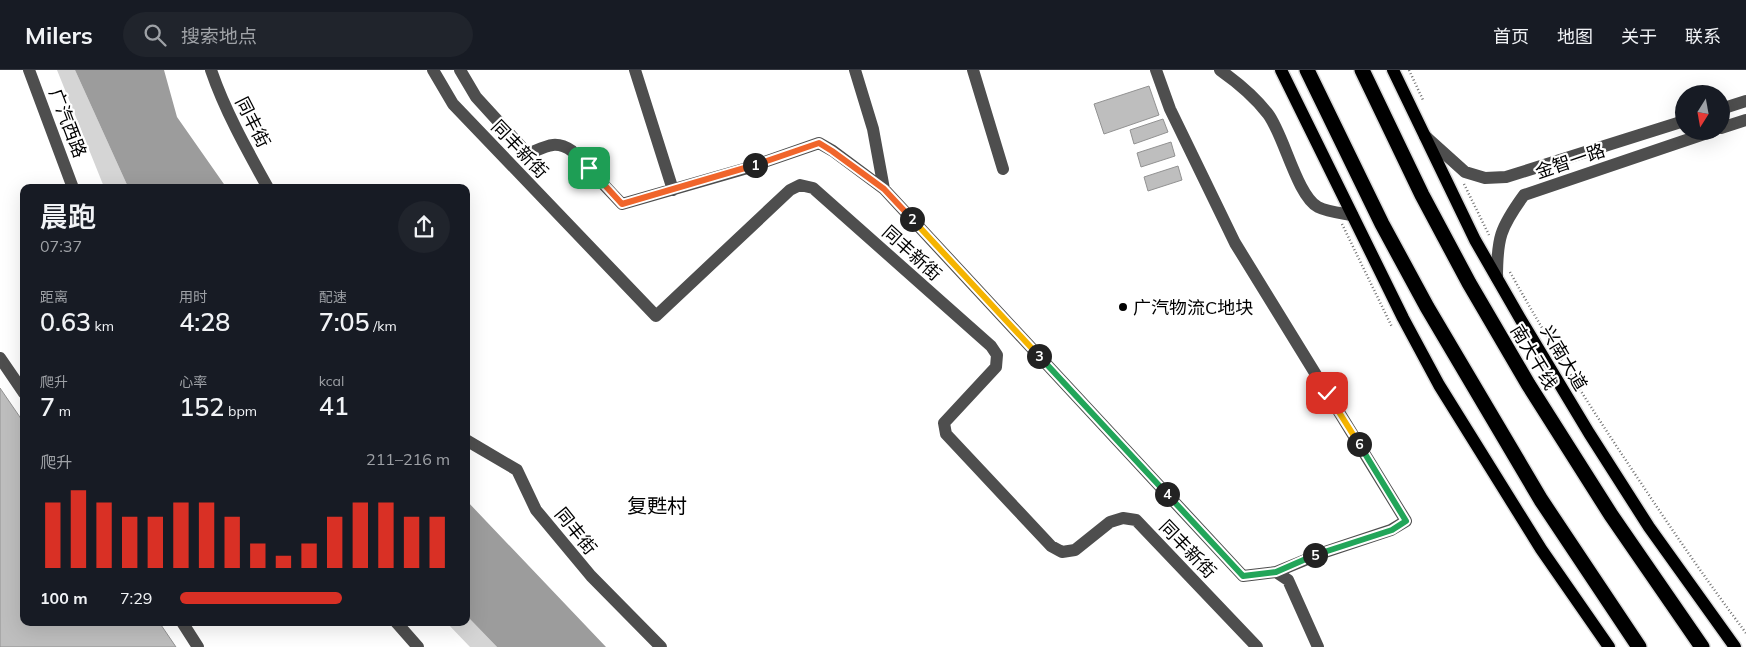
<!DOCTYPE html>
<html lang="zh">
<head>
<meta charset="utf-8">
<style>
  :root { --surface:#171b24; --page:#20242c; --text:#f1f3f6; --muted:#9ea1a6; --line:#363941; --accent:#d93025 }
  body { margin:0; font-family:Mulish,"Noto Sans SC",sans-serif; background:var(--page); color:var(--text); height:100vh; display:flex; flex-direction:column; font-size:19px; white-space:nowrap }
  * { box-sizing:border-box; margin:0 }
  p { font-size:16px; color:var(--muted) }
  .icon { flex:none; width:28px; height:28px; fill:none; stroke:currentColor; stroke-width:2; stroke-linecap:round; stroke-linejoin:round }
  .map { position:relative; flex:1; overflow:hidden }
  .side { position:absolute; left:20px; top:114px; width:450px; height:442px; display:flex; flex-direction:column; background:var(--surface); border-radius:10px; box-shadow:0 5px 20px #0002 }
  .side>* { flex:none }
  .needle { width:32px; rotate:191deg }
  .tools { position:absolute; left:1675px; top:15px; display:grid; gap:10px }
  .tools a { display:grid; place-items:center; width:55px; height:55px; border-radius:50%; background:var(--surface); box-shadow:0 5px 20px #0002; font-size:25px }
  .pin { position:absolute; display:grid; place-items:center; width:42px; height:42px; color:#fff; margin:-21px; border-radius:10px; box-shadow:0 2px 8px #0006 }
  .km { position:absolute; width:25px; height:25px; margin:-12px; border-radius:50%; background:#222; color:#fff; font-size:14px; line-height:25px; text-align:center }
  .round { display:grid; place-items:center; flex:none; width:52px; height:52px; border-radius:26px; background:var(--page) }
  .head { display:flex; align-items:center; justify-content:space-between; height:85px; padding:0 20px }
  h1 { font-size:28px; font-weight:600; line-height:38px }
  .figures { display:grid; grid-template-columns:repeat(3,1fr); gap:8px; height:85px; padding:5px 20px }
  .figures div { display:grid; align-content:center }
  .figures b { font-size:25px; font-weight:600 }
  .figures small { font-size:14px; font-weight:400 }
  .figures p { font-size:14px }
  .chart { height:140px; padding:10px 20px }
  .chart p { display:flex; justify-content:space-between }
  .chart svg { width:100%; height:90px; margin-top:5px; stroke:var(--accent); stroke-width:6 }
  ul { padding:0 20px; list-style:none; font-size:16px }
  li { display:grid; grid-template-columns:80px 60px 1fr; align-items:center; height:38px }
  li i { height:12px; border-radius:6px; background:var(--accent) }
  header { display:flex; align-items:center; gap:30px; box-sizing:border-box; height:70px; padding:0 25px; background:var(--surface); border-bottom:1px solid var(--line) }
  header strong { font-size:24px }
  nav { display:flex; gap:28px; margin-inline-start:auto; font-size:18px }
  .search { width:350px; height:45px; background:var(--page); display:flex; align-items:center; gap:12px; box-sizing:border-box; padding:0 18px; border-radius:28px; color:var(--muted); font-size:19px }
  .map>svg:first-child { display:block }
</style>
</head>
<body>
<header>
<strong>Milers</strong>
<div class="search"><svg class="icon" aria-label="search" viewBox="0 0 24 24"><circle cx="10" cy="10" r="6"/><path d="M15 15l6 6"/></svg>搜索地点</div>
<nav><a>首页</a><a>地图</a><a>关于</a><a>联系</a></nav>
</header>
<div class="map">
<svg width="1746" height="577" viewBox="0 0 1746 577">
  <rect width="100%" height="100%" fill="#fff"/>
  <path fill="#d5d5d5" d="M 57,0 L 75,0 L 128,117 L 104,117 Z
    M 466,545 L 497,577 L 470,577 L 447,553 L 466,552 Z"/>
  <path fill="#9c9c9c" d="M 75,0 L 164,0 L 177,47 L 226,117 L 128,117 Z
    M 466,430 L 606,577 L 497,577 L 466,545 Z"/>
  <path fill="#bebebe" stroke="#929292" d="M 1149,16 L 1159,45 L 1104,64 L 1094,34 Z
    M 1163,49 L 1168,62 L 1134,74 L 1130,60 Z
    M 1171,72 L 1175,86 L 1141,97 L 1137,83 Z
    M 1178,96 L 1182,110 L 1148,121 L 1144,107 Z
    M 0,318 L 24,353 L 24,552 L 159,552 L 176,577 L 0,577 Z"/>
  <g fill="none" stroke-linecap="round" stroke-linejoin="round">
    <g stroke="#dbdbdb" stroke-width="15">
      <path id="major" d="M 1281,0 L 1403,248 L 1439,315 L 1541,479 L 1609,577
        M 1393,0 L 1475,170 L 1521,250 L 1589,363 L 1649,457 L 1735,577"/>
    </g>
    <g stroke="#dbdbdb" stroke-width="18">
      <path id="highway" d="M 1307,0 L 1382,154 L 1427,237 L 1541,430 L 1639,577
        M 1362,0 L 1422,125 L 1469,213 L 1528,314 L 1611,445 L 1702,577"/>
    </g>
    <path stroke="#707070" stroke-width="2.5" stroke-dasharray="1 2.5" stroke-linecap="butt" d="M 1409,0 L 1423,30
      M 1464,114 L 1489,165
      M 1342,154 L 1392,257
      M 1510,202 C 1551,276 1596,346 1643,416 C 1676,466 1710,515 1746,563"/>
    <path stroke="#4e4e4e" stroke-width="12" d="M 29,0 L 73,118
      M 211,0 C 225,41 247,80 268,118
      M 433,0 L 453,34 L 656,246 L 790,120 L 800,115 L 813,118 L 991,276 L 997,285 L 996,297 L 944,353 L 946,364 L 1051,476 L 1062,482 L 1075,480 L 1110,452 L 1123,448 L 1136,450 L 1257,577
      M 460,0 L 476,27 L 528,84 C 545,77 555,69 572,81 L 622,134 L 744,99 L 819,73 L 833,81 L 884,119 L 1243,506 L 1276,502 L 1322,483 L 1391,460 L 1406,451 L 1235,173 L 1170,39 L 1156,0
      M 635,0 L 673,120
      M 855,0 L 873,59 L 884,119
      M 973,0 L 1003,99
      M 1220,0 C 1237,12 1255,27 1268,44 C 1284,65 1297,126 1318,137 C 1328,142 1341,143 1352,145
      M 1721,39 L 1746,31
      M 1721,58 L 1746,50
      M 1425,66 L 1465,102 L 1485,108 L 1506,107 L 1684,51
      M 1497,208 C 1497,168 1500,158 1524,125 L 1713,61
      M 0,288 L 24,323
      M 466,370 L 517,400 L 536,440 L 591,506 L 661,577
      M 1276,502 L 1288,510 L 1318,577
      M 182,552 L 198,577
      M 396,552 L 418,577"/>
    <use href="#major" stroke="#000" stroke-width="12"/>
    <use href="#highway" stroke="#000" stroke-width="15"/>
  </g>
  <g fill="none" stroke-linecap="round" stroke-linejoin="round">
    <g stroke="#fff" stroke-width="10">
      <path id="split-1" d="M 589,98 L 622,134 L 755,95"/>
    </g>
    <g stroke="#fff" stroke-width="10">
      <path id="split-2" d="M 755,95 L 819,73 L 832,81 L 884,119 L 912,149"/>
    </g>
    <g stroke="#fff" stroke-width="10">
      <path id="split-3" d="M 912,149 L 1039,286"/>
    </g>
    <g stroke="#fff" stroke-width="10">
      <path id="split-4" d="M 1039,286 L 1167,424"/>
    </g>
    <g stroke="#fff" stroke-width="10">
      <path id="split-5" d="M 1167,424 L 1243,506 L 1276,502 L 1315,485"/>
    </g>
    <g stroke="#fff" stroke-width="10">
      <path id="split-6" d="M 1315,485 L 1392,460 L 1406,451 L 1359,374"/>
    </g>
    <g stroke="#fff" stroke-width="10">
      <path id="split-7" d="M 1327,323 L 1359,374"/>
    </g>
    <use href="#split-1" stroke="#f0652b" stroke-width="6"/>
    <use href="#split-2" stroke="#f0652b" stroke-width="6"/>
    <use href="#split-3" stroke="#f5b400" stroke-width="6"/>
    <use href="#split-4" stroke="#22a559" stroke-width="6"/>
    <use href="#split-5" stroke="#22a559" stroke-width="6"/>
    <use href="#split-6" stroke="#22a559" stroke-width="6"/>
    <use href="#split-7" stroke="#f5b400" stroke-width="6"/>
  </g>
  <circle fill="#000" stroke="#fff" stroke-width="2" cx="1123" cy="237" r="5"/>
  <g text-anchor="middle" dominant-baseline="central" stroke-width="4.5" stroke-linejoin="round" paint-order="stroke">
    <g font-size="18" fill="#000" stroke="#fff">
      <text transform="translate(253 52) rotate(63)">同丰街</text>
      <text transform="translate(68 53) rotate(69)">广汽西路</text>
      <text transform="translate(520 79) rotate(46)">同丰新街</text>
      <text transform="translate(1570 91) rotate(-19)">金智一路</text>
      <text transform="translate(912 183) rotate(42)">同丰新街</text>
      <text transform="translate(1534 287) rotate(59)">南大干线</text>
      <text transform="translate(1564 288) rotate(59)">兴南大道</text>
      <text transform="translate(576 461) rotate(51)">同丰街</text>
      <text transform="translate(1188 479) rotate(46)">同丰新街</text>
    </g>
    <g font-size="18" fill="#000" stroke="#fff" text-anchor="start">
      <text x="1133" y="237">广汽物流C地块</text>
    </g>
    <g font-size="20" fill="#000" stroke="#fff">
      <text x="657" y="435">复甦村</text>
    </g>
  </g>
</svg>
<div class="tools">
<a><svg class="needle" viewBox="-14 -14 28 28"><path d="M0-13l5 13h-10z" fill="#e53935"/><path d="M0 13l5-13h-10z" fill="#9ea1a6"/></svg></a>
</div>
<div class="pin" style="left:589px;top:98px;background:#1e9e55"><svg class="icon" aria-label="arrive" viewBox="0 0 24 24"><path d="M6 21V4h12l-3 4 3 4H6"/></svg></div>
<div class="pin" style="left:1327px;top:323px;background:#d93025"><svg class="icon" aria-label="check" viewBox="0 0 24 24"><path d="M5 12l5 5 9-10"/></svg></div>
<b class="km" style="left:755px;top:95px">1</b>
<b class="km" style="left:912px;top:149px">2</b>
<b class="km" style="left:1039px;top:286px">3</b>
<b class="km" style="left:1167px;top:424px">4</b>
<b class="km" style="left:1315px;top:485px">5</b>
<b class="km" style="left:1359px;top:374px">6</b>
<section class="side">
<div class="head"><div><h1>晨跑</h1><p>07:37</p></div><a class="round"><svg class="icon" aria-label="share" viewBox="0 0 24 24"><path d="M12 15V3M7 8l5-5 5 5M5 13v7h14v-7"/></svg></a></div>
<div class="figures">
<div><p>距离</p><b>0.63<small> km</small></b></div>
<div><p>用时</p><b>4:28</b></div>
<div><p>配速</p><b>7:05<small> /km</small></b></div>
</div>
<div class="figures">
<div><p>爬升</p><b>7<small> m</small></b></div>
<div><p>心率</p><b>152<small> bpm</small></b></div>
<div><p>kcal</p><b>41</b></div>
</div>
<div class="chart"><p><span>爬升</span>211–216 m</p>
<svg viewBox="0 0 160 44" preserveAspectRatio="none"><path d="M5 44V12M15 44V6M25 44V12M35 44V19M45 44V19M55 44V12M65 44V12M75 44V19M85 44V32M95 44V38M105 44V32M115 44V19M125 44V12M135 44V12M145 44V19M155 44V19"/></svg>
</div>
<ul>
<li><b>100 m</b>7:29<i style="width:60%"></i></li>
</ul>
</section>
</div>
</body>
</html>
